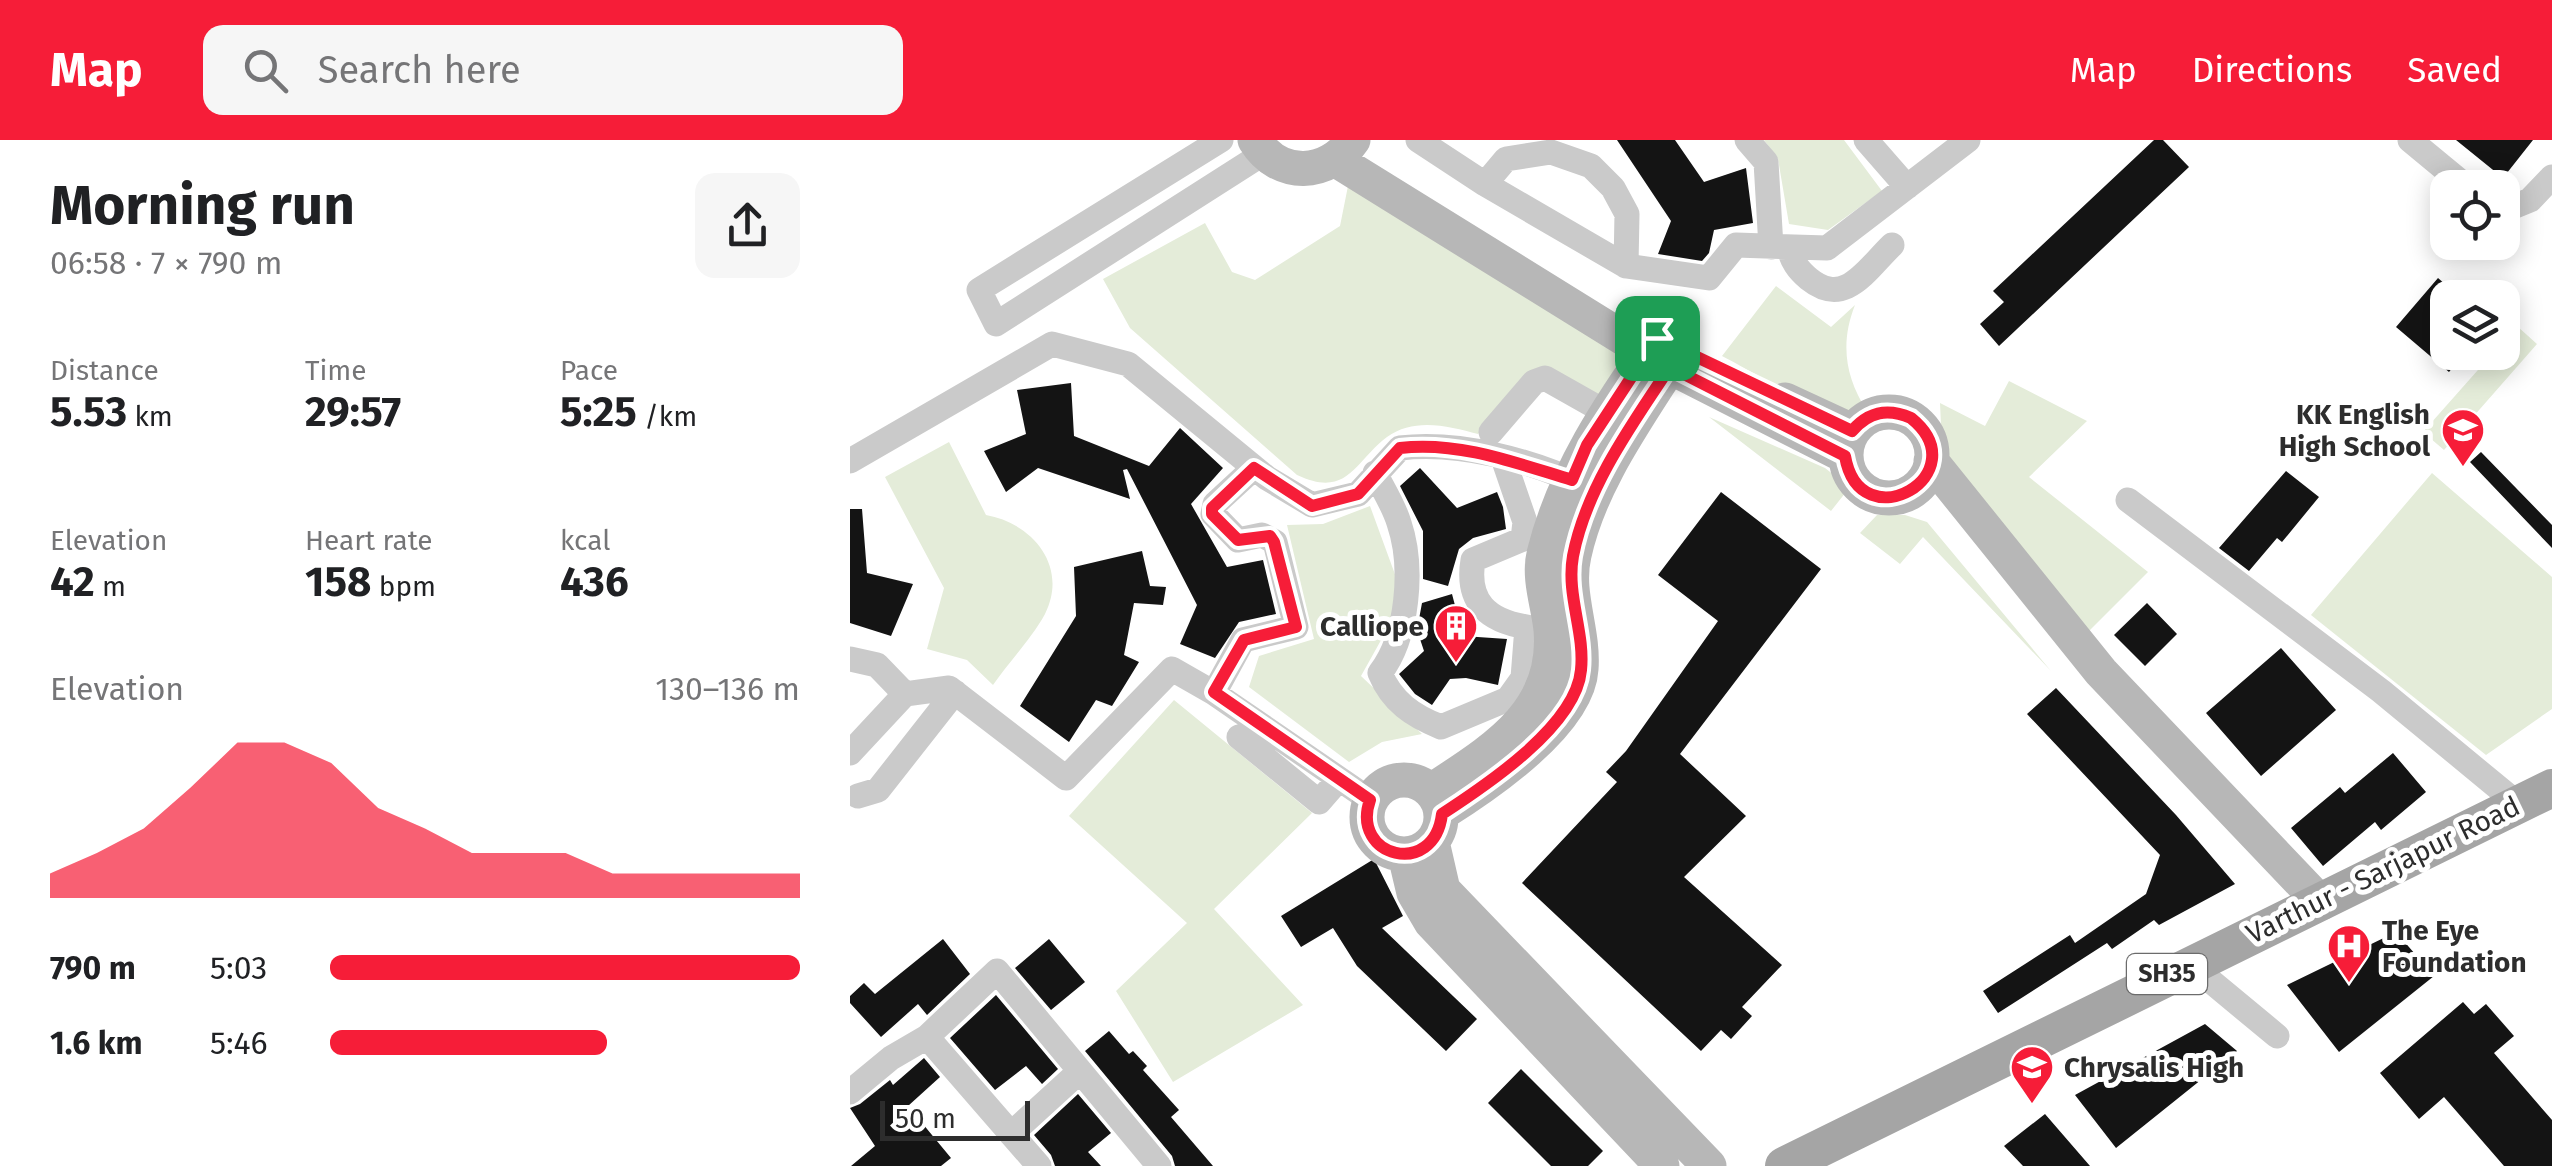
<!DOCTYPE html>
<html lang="en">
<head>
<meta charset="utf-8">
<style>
  :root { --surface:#fff; --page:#f6f6f6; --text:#202124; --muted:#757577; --accent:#f61d38 }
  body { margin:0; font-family:"Fira Sans",sans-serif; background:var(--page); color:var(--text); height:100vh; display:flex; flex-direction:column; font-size:38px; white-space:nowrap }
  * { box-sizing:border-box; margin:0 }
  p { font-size:32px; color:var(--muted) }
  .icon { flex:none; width:55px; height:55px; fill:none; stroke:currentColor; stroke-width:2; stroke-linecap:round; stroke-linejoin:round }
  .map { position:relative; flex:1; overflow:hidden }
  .details { display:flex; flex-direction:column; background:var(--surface); width:850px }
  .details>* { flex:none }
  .buttons { position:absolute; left:1580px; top:30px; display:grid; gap:20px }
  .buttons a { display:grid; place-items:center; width:90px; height:90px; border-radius:20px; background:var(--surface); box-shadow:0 5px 25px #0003; font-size:50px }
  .scale { position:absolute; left:30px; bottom:25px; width:150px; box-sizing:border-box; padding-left:10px; border:5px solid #2d2d2d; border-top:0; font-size:28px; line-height:35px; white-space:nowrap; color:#2d2d2d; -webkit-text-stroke:8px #fff; paint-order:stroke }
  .pin { position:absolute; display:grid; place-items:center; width:85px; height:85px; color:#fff; margin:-42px; border-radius:20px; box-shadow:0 5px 15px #0006 }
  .round { display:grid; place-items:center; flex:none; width:105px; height:105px; border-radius:20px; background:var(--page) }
  .overview { display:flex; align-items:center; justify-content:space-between; height:170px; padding:0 50px }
  h1 { font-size:55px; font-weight:700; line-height:75px }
  .figures { display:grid; grid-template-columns:repeat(3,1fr); gap:15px; height:170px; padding:10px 50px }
  .figures div { display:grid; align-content:center }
  .figures b { font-size:42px; font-weight:700 }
  .figures small { font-size:28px; font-weight:400 }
  .figures p { font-size:28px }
  .chart { height:280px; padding:20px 50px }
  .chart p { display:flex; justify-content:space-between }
  .chart svg { width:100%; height:180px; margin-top:10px; fill:var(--accent); opacity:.7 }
  ul { padding:0 50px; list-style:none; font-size:32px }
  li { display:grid; grid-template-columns:160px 120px 1fr; align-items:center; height:75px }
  li i { height:25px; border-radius:12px; background:var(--accent) }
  header { display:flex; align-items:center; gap:60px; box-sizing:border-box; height:140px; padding:0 50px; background:var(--accent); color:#fff }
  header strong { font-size:48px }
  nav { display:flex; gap:55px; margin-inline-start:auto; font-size:35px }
  .search { width:700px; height:90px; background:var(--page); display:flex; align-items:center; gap:25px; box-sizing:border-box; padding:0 35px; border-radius:20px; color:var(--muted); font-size:38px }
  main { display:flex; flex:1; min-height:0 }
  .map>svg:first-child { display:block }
</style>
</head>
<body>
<header>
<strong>Map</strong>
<div class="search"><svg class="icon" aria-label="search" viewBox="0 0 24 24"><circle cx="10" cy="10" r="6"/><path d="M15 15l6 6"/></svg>Search here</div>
<nav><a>Map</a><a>Directions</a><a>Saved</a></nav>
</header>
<main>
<section class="details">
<div class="overview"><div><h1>Morning run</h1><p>06:58 · 7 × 790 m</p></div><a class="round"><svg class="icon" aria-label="share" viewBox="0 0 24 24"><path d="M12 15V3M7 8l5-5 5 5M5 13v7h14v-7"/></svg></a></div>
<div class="figures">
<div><p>Distance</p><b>5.53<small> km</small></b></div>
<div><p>Time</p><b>29:57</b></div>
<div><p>Pace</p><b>5:25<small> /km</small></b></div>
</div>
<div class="figures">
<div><p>Elevation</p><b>42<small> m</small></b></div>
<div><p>Heart rate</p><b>158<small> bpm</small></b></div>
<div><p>kcal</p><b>436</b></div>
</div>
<div class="chart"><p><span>Elevation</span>130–136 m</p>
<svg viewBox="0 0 160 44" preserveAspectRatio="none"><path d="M0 44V38L10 33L20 27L30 17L40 6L50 6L60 11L70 22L80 27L90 33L100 33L110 33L120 38L130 38L140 38L150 38L160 38V44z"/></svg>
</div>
<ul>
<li><b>790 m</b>5:03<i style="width:100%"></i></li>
<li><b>1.6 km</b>5:46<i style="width:59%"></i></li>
</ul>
</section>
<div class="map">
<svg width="1702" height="1026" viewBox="0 0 1702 1026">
  <rect width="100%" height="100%" fill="#fff"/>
  <path fill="#e4ecd9" d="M 914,0 L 994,0 L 1032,51 L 978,90 L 939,84 L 928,19 Z
    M 499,41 L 775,219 L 750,261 L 685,236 L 628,294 C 599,286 564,277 537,297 C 505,321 498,359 447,335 L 280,188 L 253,139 L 355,83 L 382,132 L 405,140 L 490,86 Z
    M 926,146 L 981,187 L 1005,165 C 990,203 995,237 1017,271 C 986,285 902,231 872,216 Z
    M 1667,186 L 1687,204 L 1594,310 L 1573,292 L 1643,213 L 1652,212 L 1653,202 Z
    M 1159,241 L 1237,281 L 1179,337 L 1298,432 L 1235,495 L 1092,309 L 1090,263 L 1135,286 Z
    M 859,277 L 975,328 L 989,339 L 996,352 L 981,371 Z
    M 99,302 L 136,375 C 182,383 219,426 195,474 C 182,498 159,522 143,545 L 117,520 L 77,509 L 94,448 L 35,337 Z
    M 1582,333 L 1702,437 L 1702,569 L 1636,615 L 1461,475 Z
    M 520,366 L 554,459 L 511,536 L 572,594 L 532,602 L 499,622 L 399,547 L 409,516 L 464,499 L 437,385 L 473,384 Z
    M 1027,375 L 1055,375 L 1077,382 L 1201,531 L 1073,397 L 1050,424 L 1010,393 Z
    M 324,560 L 462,673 L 364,769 L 453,865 L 323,942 L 266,851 L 337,783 L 219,676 Z"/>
  <path fill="#141414" d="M 767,0 L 825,0 L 854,42 L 896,28 L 903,83 L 864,90 L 859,113 L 852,121 L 808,114 L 821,81 Z
    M 1304,0 L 1313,0 L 1339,27 L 1149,206 L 1130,184 L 1154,162 L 1143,151 Z
    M 1606,0 L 1683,0 L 1653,38 Z
    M 1588,138 L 1611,158 L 1598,158 L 1598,212 L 1615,212 L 1599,232 L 1546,187 Z
    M 221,243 L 224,296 L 299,326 L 330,288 L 373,328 L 341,364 L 377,427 L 413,420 L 426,474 L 389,482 L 365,518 L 330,504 L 347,465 L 277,329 L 273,330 L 280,359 L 188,328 L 156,352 L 134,311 L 176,294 L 167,250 Z
    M 1631,312 L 1702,385 L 1702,408 L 1620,322 Z
    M 570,328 L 607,368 L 647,352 L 653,367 L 656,389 L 623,398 L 609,409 L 598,446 L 573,439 L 573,391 L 550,346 Z
    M 1436,331 L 1469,357 L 1432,402 L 1427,398 L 1399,431 L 1369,408 Z
    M 871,352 L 971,429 L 830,614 L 896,676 L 834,737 L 932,825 L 892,867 L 902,876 L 881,899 L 871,890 L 851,911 L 672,743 L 767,642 L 756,632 L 776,611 L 868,481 L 808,435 Z
    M 0,369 L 12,369 L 17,433 L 63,444 L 41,496 L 0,483 Z
    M 292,411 L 300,446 L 316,447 L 313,465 L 284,463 L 274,515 L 289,522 L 262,566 L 246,560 L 219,602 L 170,566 L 226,476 L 224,427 Z
    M 602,454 L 613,496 L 657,499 L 648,545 L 616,538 L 600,539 L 582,565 L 565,554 L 549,534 L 574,511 L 567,490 L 572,463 Z
    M 1297,463 L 1327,494 L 1295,526 L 1264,495 Z
    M 1431,508 L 1486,570 L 1411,636 L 1356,573 Z
    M 1206,548 L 1326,675 L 1385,744 L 1309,785 L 1304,780 L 1262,809 L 1257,803 L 1148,873 L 1133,851 L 1220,795 L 1225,803 L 1296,754 L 1310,715 L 1177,574 Z
    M 1543,613 L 1576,652 L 1531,690 L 1525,682 L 1473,726 L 1441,688 L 1490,647 L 1495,653 Z
    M 524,719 L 553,776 L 532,788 L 627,879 L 596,911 L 507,826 L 483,788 L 451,807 L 431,776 Z
    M 1546,792 L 1584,836 L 1489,912 L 1437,845 Z
    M 93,799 L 120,834 L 77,875 L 68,864 L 31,897 L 0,863 L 0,856 L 14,843 L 25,854 Z
    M 199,799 L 235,842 L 201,870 L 165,828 Z
    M 146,855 L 208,929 L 192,944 L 176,926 L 145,950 L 100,898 Z
    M 1613,862 L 1624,874 L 1636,864 L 1664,896 L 1644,913 L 1702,980 L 1702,1026 L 1654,1026 L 1594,957 L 1569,979 L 1530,933 Z
    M 1355,884 L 1387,911 L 1266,1008 L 1225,955 Z
    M 259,891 L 279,914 L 283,911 L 297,926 L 293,930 L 329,970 L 321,977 L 363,1026 L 325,1026 L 322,1016 L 235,911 Z
    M 74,918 L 90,937 L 58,966 L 101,1018 L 91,1026 L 1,1026 L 25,1006 L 0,968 L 10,964 L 40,940 L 43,945 Z
    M 671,929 L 753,1011 L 738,1026 L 701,1026 L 638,963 Z
    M 228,954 L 261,993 L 238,1012 L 251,1026 L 205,1026 L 201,1015 L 184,995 Z
    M 1195,974 L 1240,1026 L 1173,1026 L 1154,1006 Z"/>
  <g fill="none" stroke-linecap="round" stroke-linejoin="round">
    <path stroke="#cacaca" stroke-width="25" d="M 371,0 L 129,150 L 146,184 L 414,13
      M 568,0 L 635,44 L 776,126 L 859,138 L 886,105 L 977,108 L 1118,0
      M 897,0 L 916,22 L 921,107
      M 1016,0 L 1057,47
      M 1560,0 L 1618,48
      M 635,44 L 656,19 L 701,12 L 741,26 L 763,48 L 777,74 L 776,126
      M 1652,67 L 1658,69 L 1680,60 L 1702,37
      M 938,107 C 943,122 947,129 959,139 C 995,168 1016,130 1042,105
      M 641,292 L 684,242 L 695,238 L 757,273
      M 0,321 L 202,204 L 278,224 L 417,338 L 462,365 L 508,354 L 550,308 C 609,301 681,320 735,346
      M 525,333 C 533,349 544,366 549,383 C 564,427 558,497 530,533 C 542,562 563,576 591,587 L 658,559 L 673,538 L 677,487 C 638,481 616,462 623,420 L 673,399 L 675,382 L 653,318
      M 1278,360 L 1531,551 L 1668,664
      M 0,519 L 27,525 L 55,554
      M 364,553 L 393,500 L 446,487 L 425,402 L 412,395 L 388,400 L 363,374 L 365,364 L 404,328
      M 389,597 L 469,662 L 489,639
      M 0,613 L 55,554 L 99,548 L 216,638 L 322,529 L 364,553 L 520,660
      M 8,656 L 28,650 L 105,552
      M 1339,823 L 1427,896
      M 77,897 L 189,1026
      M 0,952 L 41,918 L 77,897 L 147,831 L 309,1026
      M 161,994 L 230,931"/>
    <path stroke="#b7b7b7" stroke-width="35" d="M 405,0 C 429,39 478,37 503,0
      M 486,20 L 820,227 L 995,316
      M 935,260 L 1002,291
      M996 315a43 43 0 1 1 86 0a43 43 0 1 1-86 0Z
      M 1081,321 L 1251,532 L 1471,763
      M517 677a37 37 0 1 1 74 0a37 37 0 1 1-74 0Z
      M 581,651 C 643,610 708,573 701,490 C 699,467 688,438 694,414 C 713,336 760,264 807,199
      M 592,673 C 635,646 728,584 731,529 C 734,490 715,454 724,415 C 740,341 790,275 829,212
      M 582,702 L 593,750 L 859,1026
      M 555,715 L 564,753 L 581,782 L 812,1026"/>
    <path stroke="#a5a5a5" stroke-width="38" d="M 934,1026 L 1702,648"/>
  </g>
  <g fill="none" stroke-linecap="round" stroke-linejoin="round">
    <g stroke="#fff" stroke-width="20">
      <path id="route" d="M 807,198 L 1002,291 C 1019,271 1038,268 1061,278 C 1130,334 1010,403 995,316 L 820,227 C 782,284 736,348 723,416 C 716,455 735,492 731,530 C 726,586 635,646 592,674 C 584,739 500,717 520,660 L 364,552 L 394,500 L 446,487 L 424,402 L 420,396 L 388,400 L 362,374 L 362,368 L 404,328 L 462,366 L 508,354 L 550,308 C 609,301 666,323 722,340 L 737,305 Z"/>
    </g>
    <use href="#route" stroke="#f61d38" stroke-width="12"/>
  </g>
  <defs>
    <g id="school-pin" transform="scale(2.25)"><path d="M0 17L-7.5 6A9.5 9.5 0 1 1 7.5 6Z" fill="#f61d38" stroke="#fff"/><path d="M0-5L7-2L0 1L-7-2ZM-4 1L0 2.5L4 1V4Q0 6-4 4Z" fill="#fff"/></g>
    <g id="building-pin" transform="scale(2.25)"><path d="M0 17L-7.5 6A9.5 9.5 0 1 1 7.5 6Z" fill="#f61d38" stroke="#fff"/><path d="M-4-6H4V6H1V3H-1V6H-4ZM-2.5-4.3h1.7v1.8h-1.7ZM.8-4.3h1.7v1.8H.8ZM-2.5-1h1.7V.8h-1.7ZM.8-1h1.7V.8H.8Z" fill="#fff"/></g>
    <g id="hospital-pin" transform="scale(2.25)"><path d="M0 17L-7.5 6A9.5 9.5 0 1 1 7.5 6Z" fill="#f61d38" stroke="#fff"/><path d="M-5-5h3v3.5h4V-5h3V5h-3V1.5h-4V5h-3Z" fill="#fff"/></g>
  </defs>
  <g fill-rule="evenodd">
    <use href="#school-pin" x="1613" y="290"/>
    <use href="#building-pin" x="606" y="486"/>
    <use href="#hospital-pin" x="1499" y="806"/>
    <use href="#school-pin" x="1182" y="927"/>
  </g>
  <g text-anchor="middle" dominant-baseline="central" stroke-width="10" stroke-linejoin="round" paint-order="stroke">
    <rect fill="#fff" stroke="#6c6c6c" stroke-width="2.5" x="1277" y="814" width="80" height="40" rx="8"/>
    <g font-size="25" font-weight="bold" fill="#2d2d2d">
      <text x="1317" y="834">SH35</text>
    </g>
    <g font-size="28" font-weight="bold" fill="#2d2d2d" stroke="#fff" text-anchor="end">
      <text x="1580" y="274">KK English<tspan x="1580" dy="32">High School</tspan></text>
      <text x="574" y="486">Calliope</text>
      <text x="1532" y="790" text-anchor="start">The Eye<tspan x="1532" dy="32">Foundation</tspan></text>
      <text x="1214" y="927" text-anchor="start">Chrysalis High</text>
    </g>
    <g font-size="28" fill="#2d2d2d" stroke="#fff">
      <text transform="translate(1533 730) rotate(-26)">Varthur - Sarjapur Road</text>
    </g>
  </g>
</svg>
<div class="buttons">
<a><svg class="icon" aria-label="locate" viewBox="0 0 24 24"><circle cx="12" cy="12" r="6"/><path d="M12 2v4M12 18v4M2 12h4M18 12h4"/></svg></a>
<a><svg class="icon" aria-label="layers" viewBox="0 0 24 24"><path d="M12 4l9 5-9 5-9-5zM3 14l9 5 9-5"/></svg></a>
</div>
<div class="scale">50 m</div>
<div class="pin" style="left:807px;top:198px;background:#1e9e55"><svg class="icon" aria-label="arrive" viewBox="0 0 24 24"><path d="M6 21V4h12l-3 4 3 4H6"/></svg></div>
</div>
</main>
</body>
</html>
